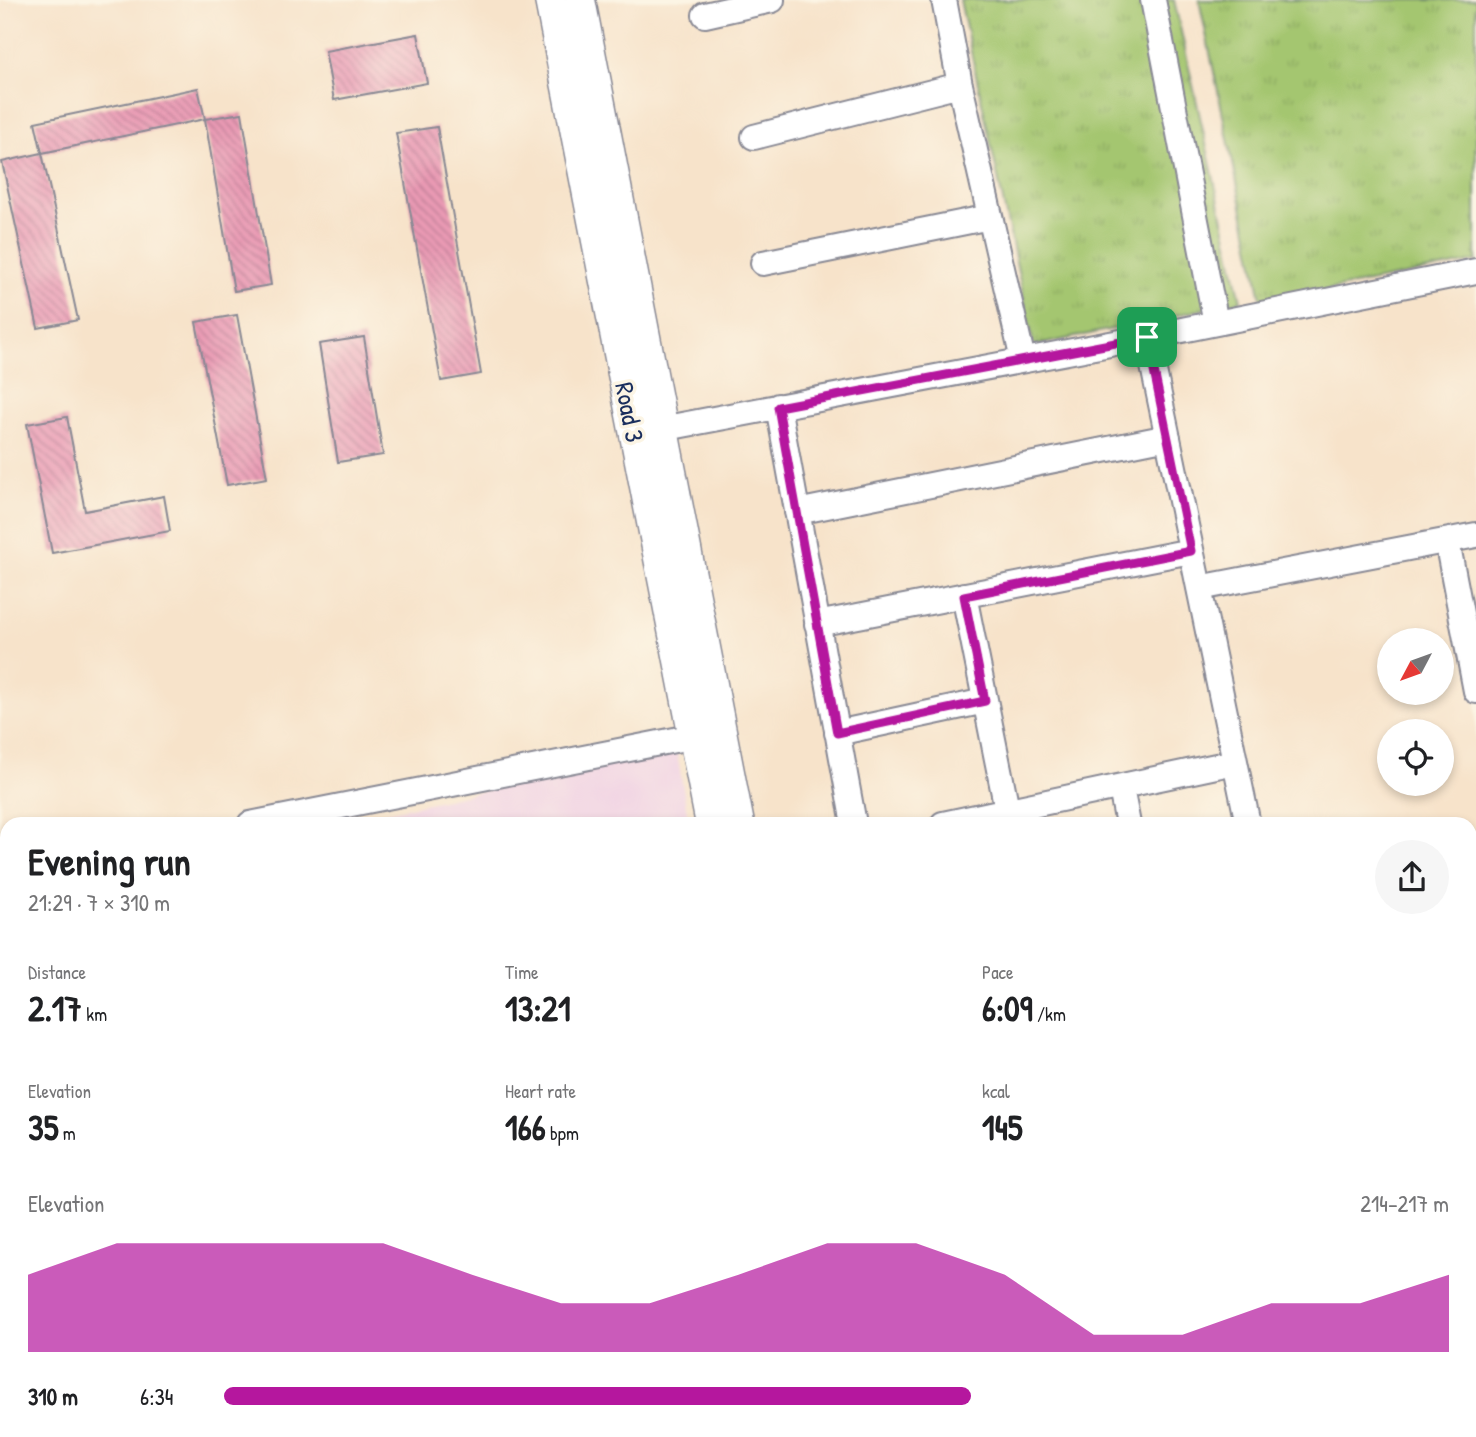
<!DOCTYPE html>
<html lang="en">
<head>
<meta charset="utf-8">
<style>
  :root { --surface:#fff; --page:#f6f6f6; --text:#202124; --muted:#757577; --accent:#b5179e }
  body { margin:0; font-family:"Patrick Hand",sans-serif; background:var(--page); color:var(--text); height:100vh; display:flex; flex-direction:column; font-size:26px; white-space:nowrap }
  * { box-sizing:border-box; margin:0 }
  p { font-size:23px; color:var(--muted) }
  .icon { flex:none; width:38px; height:38px; fill:none; stroke:currentColor; stroke-width:2; stroke-linecap:round; stroke-linejoin:round }
  .map { position:relative; flex:1; overflow:hidden }
  .side { position:absolute; left:0px; top:817px; width:1477px; height:621px; display:flex; flex-direction:column; background:var(--surface); border-radius:21px 21px 0 0; box-shadow:0 4px 10px #0003 }
  .side>* { flex:none }
  .needle { width:46px; rotate:229deg }
  .tools { position:absolute; left:1377px; top:628px; display:grid; gap:14px }
  .tools a { display:grid; place-items:center; width:77px; height:77px; border-radius:50%; background:var(--surface); box-shadow:0 4px 10px #0003; font-size:35px }
  .pin { position:absolute; display:grid; place-items:center; width:60px; height:60px; color:#fff; margin:-30px; border-radius:14px; box-shadow:0 4px 10px #0006 }
  .round { display:grid; place-items:center; flex:none; width:74px; height:74px; border-radius:37px; background:var(--page) }
  .headline { display:flex; align-items:center; justify-content:space-between; height:119px; padding:0 28px }
  h1 { font-size:38px; font-weight:800; line-height:52px }
  .figures { display:grid; grid-template-columns:repeat(3,1fr); gap:10px; height:119px; padding:7px 28px }
  .figures div { display:grid; align-content:center }
  .figures b { font-size:35px; font-weight:800 }
  .figures small { font-size:19px; font-weight:400 }
  .figures p { font-size:19px }
  .chart { height:196px; padding:14px 28px }
  .chart p { display:flex; justify-content:space-between }
  .chart svg { width:100%; height:126px; margin-top:7px; fill:var(--accent); opacity:.7 }
  ul { padding:0 28px; list-style:none; font-size:23px }
  li { display:grid; grid-template-columns:112px 84px 1fr; align-items:center; height:52px }
  li i { height:18px; border-radius:9px; background:var(--accent) }
  .map>svg:first-child { display:block }
</style>
</head>
<body>
<div class="map">
<svg width="1476" height="1437" viewBox="0 0 1476 1437">
  <defs>
    <pattern id="grass-tufts" width="24" height="20" patternUnits="userSpaceOnUse" patternTransform="scale(1.75)"><rect width="24" height="20" fill="#a4c66f"/><path d="M3 7l-1-3M5 7V3M7 7l1-3M15 17l-1-3M17 17v-4M19 17l1-3" fill="none" stroke="#8daa63"/></pattern>
    <pattern id="building-back-hatch" width="6" height="6" patternUnits="userSpaceOnUse" patternTransform="scale(1.75)"><rect width="6" height="6" fill="#ea9ab4"/><path d="M-1 5l2 2M0 0l6 6M5-1l2 2" fill="none" stroke="#bd7e96"/></pattern>
  </defs>
  <rect width="100%" height="100%" fill="#fcf5e5"/>
  <filter id="ink" filterUnits="userSpaceOnUse"><feTurbulence type="fractalNoise" baseFrequency=".0143" numOctaves="2"/><feDisplacementMap in="SourceGraphic" scale="14" xChannelSelector="R" yChannelSelector="G"/><feConvolveMatrix kernelMatrix="1 2 1 2 8 2 1 2 1" color-interpolation-filters="sRGB"/></filter>
  <filter id="wash" filterUnits="userSpaceOnUse"><feTurbulence type="fractalNoise" baseFrequency=".00686" numOctaves="4" result="noise"/><feDisplacementMap in="SourceGraphic" scale="28" xChannelSelector="R" yChannelSelector="G"/><feGaussianBlur stdDeviation="1.57" result="paint"/><feColorMatrix in="noise" values="0 0 0 0 0 0 0 0 0 0 0 0 0 0 0 0 0 1.4 0 .05"/><feComposite in="paint" operator="in"/></filter>
  <g filter="url(#wash)">
    <rect width="100%" height="100%" fill="#f7e3ca"/>
    <path fill="#f0d0e4" d="M 676,748 L 689,824 L 334,824 Z
      M 7,897 L 7,1432 L 776,1432 L 774,1437 L 0,1437 L 0,899 Z"/>
    <path fill="url(#grass-tufts)" stroke="#607a66" stroke-width="2" d="M 960,0 L 1174,0 L 1241,301 L 1034,346 Z
      M 1199,0 L 1476,0 L 1476,261 L 1262,303 Z"/>
    <g id="blocks">
      <path fill="url(#building-back-hatch)" d="M 418,34 L 427,83 L 334,100 L 325,51 Z
        M 198,88 L 205,119 L 42,153 L 35,122 Z
        M 242,113 L 271,285 L 234,291 L 205,119 Z
        M 437,127 L 481,374 L 441,381 L 396,133 Z
        M 42,153 L 78,320 L 38,328 L 2,162 Z
        M 237,315 L 267,478 L 227,485 L 196,322 Z
        M 364,337 L 383,455 L 338,462 L 319,344 Z
        M 67,417 L 85,511 L 164,496 L 170,531 L 52,553 L 27,424 Z"/>
    </g>
  </g>
  <g filter="url(#ink)">
    <use href="#blocks" fill-opacity="0" stroke="#898994" stroke-width="2"/>
    <g fill="none" stroke-linecap="round" stroke-linejoin="round">
      <g stroke="#898994" stroke-width="28">
        <path id="minor" d="M 944,0 L 960,85 L 1023,360
          M 1153,0 L 1216,323
          M 705,15 L 772,0
          M 754,137 L 960,85
          M 763,263 L 990,217
          M 1147,337 L 1248,824
          M 778,406 L 854,824
          M 645,432 L 1147,337 L 1476,271
          M 797,512 L 1168,437
          M 1447,541 L 1476,691
          M 1199,588 L 1476,535
          M 964,595 L 1010,824
          M 817,624 L 1191,551
          M 837,733 L 985,701
          M 1121,788 L 1128,824
          M 250,824 L 710,733
          M 943,824 L 1235,762
          M 0,874 L 7,873
          M 1470,1011 L 1476,1009
          M 1470,1249 L 1476,1248
          M 229,1432 L 230,1437"/>
      </g>
      <g stroke="#898994" stroke-width="33">
        <path id="tertiary" d="M 550,0 L 711,824
          M 580,0 L 739,824
          M 1470,1394 L 1476,1393
          M 861,1432 L 864,1437
          M 815,1437 L 816,1432
          M 1256,1437 L 1283,1432"/>
      </g>
      <use href="#minor" stroke="#fff" stroke-width="24"/>
      <use href="#tertiary" stroke="#fff" stroke-width="30"/>
    </g>
  </g>
  <g fill="none" stroke-linecap="round" stroke-linejoin="round" filter="url(#ink)">
    <g stroke="#fff" stroke-width="14">
      <path id="route" d="M 1147,337 L 1191,551 L 964,596 L 985,701 L 837,733 L 778,407 Z"/>
    </g>
    <use href="#route" stroke="#b5179e" stroke-width="9"/>
  </g>
  <g text-anchor="middle" dominant-baseline="central" stroke-width="7" stroke-linejoin="round" paint-order="stroke">
    <g font-size="26" fill="#1b2f5e" stroke="#fcf5e5">
      <text transform="translate(630 412) rotate(79)">Road 3</text>
    </g>
  </g>
</svg>
<div class="tools">
<a><svg class="needle" viewBox="-14 -14 28 28"><path d="M0-13l5 13h-10z" fill="#e53935"/><path d="M0 13l5-13h-10z" fill="#757577"/></svg></a>
<a><svg class="icon" aria-label="locate" viewBox="0 0 24 24"><circle cx="12" cy="12" r="6"/><path d="M12 2v4M12 18v4M2 12h4M18 12h4"/></svg></a>
</div>
<div class="pin" style="left:1147px;top:337px;background:#1e9e55"><svg class="icon" aria-label="arrive" viewBox="0 0 24 24"><path d="M6 21V4h12l-3 4 3 4H6"/></svg></div>
<section class="side">
<div class="headline"><div><h1>Evening run</h1><p>21:29 · 7 × 310 m</p></div><a class="round"><svg class="icon" aria-label="share" viewBox="0 0 24 24"><path d="M12 15V3M7 8l5-5 5 5M5 13v7h14v-7"/></svg></a></div>
<div class="figures">
<div><p>Distance</p><b>2.17<small> km</small></b></div>
<div><p>Time</p><b>13:21</b></div>
<div><p>Pace</p><b>6:09<small> /km</small></b></div>
</div>
<div class="figures">
<div><p>Elevation</p><b>35<small> m</small></b></div>
<div><p>Heart rate</p><b>166<small> bpm</small></b></div>
<div><p>kcal</p><b>145</b></div>
</div>
<div class="chart"><p><span>Elevation</span>214–217 m</p>
<svg viewBox="0 0 160 44" preserveAspectRatio="none"><path d="M0 44V17L10 6L20 6L30 6L40 6L50 17L60 27L70 27L80 17L90 6L100 6L110 17L120 38L130 38L140 27L150 27L160 17V44z"/></svg>
</div>
<ul>
<li><b>310 m</b>6:34<i style="width:61%"></i></li>
</ul>
</section>
</div>
</body>
</html>
